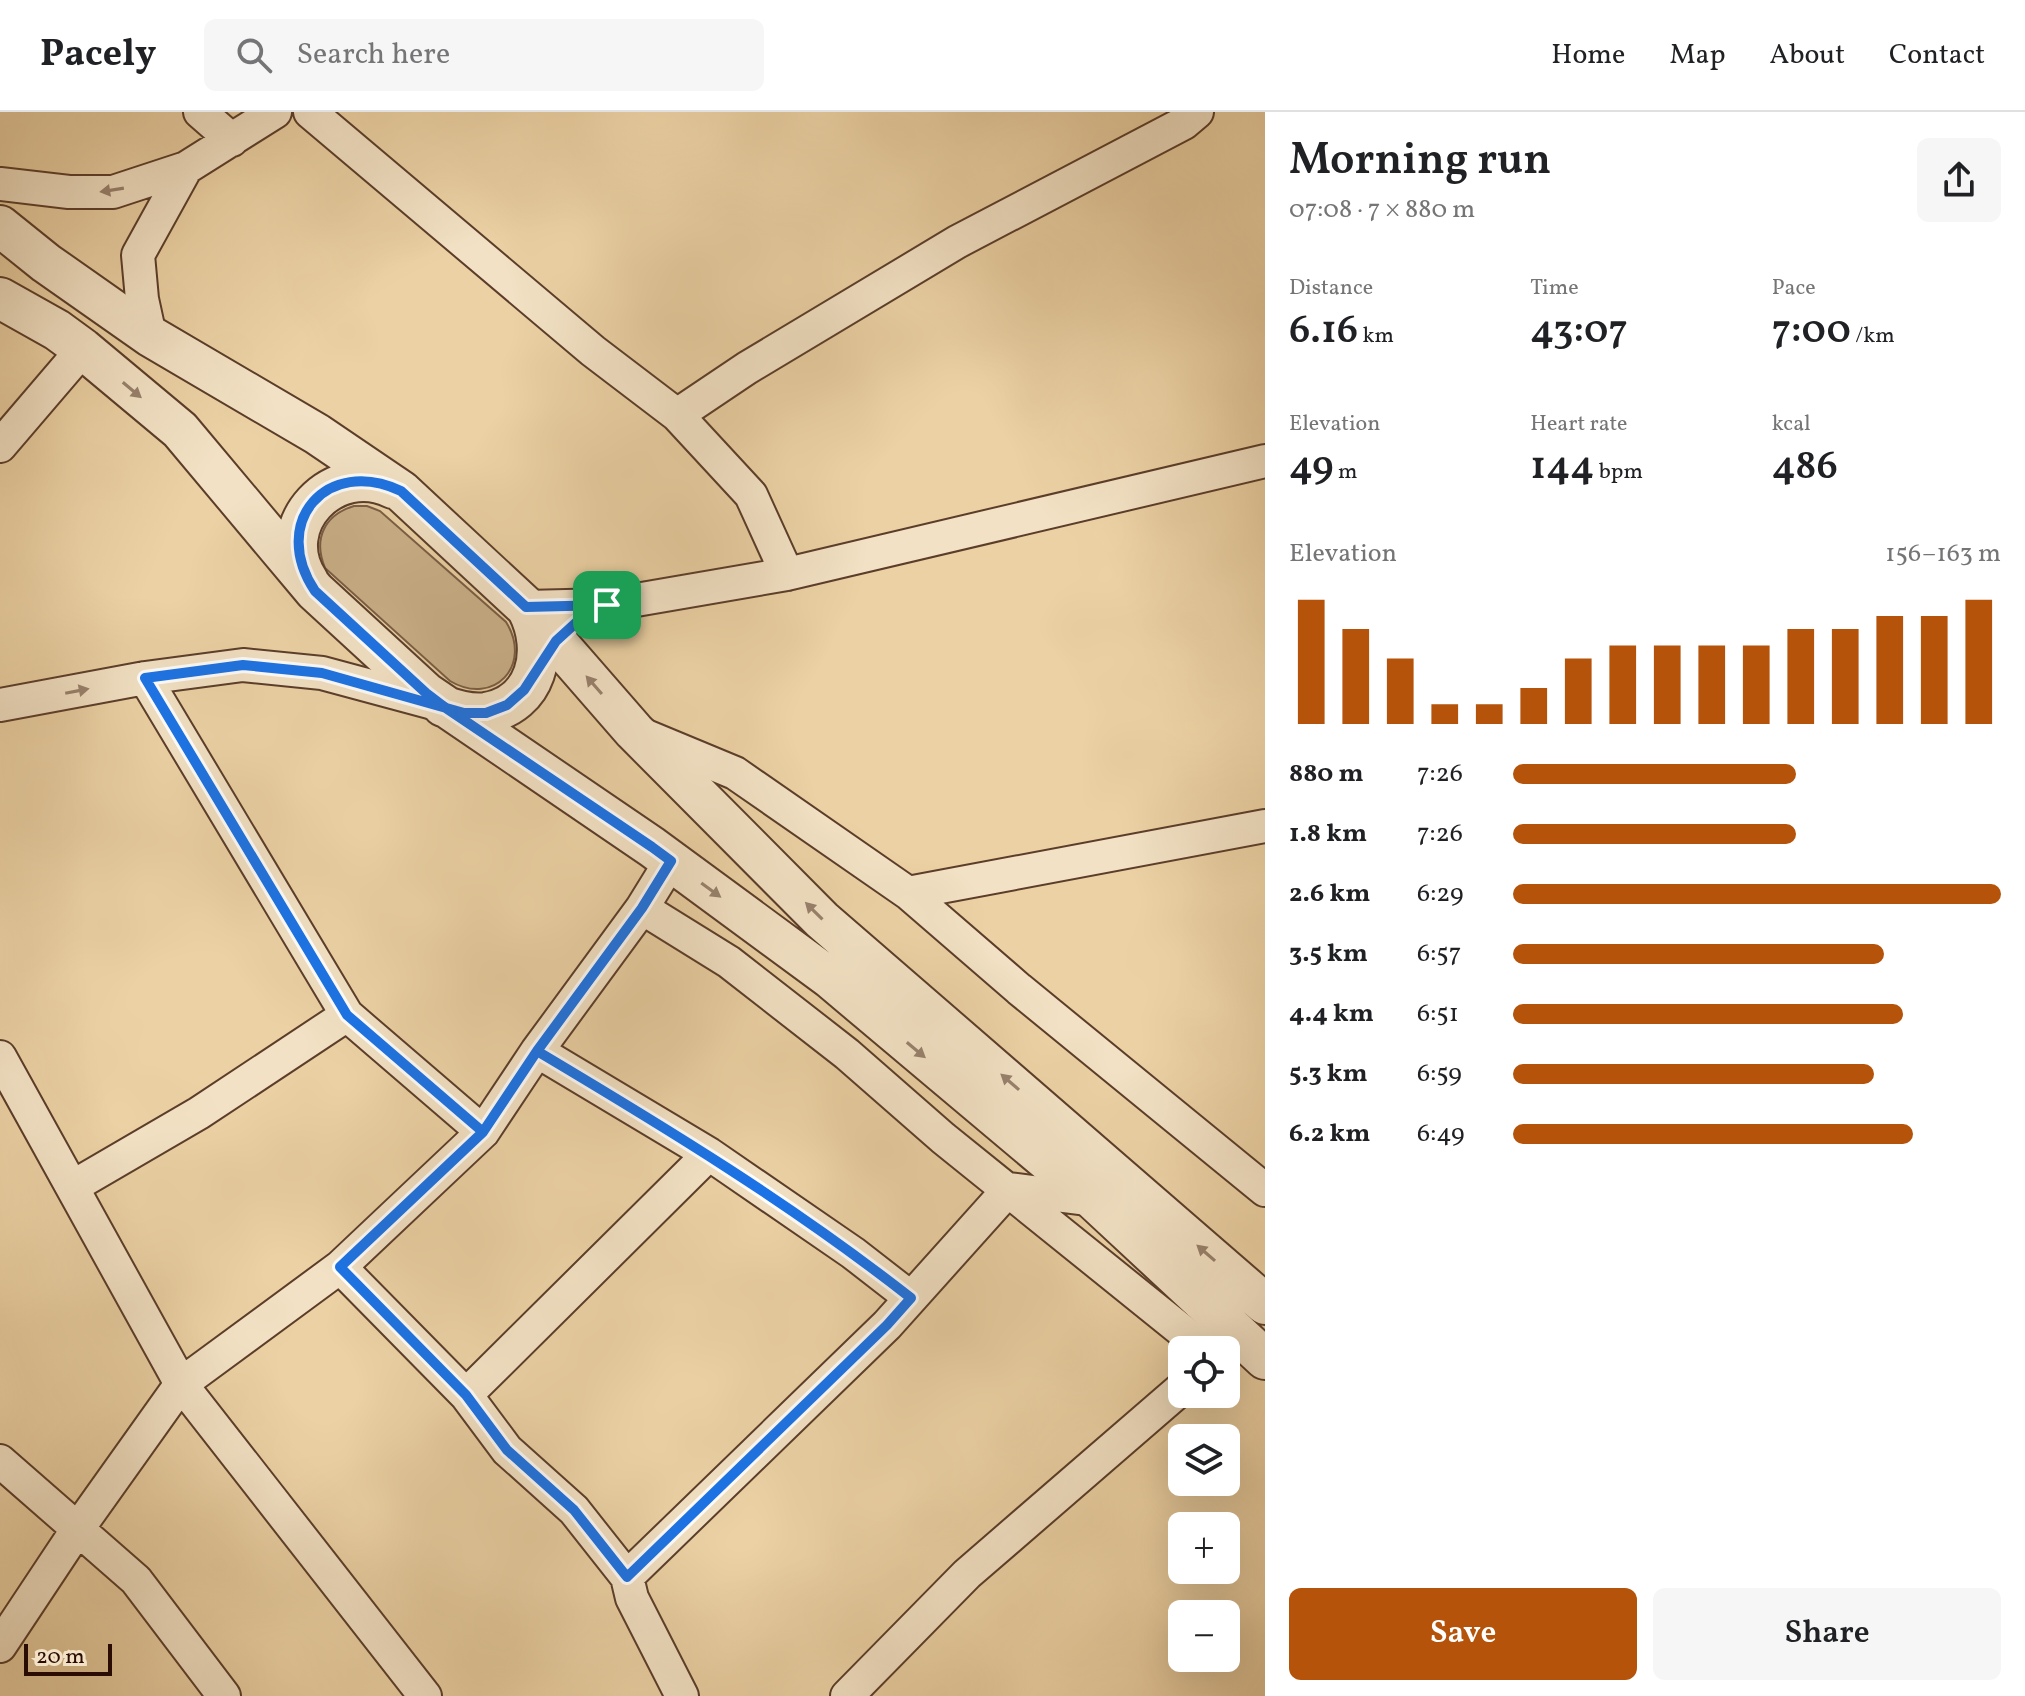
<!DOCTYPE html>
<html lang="en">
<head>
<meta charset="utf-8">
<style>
  :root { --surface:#fff; --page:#f6f6f6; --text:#202124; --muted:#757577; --line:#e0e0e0; --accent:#b45309 }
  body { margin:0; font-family:Vollkorn,serif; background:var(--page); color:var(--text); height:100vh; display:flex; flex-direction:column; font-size:30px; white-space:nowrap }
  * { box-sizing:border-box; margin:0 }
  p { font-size:26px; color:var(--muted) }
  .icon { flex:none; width:44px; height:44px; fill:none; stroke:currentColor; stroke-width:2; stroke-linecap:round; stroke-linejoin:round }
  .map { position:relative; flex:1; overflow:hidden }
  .side { display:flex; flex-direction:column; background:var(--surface); width:760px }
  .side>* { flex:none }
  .fabs { position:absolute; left:1168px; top:1224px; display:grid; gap:16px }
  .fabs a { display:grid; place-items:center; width:72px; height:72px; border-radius:12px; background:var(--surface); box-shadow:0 8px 32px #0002; font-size:40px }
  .scale { position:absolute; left:24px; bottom:20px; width:88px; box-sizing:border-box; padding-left:8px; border:4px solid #2b0c02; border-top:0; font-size:22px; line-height:28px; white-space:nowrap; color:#2b0c02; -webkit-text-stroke:6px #f2e1c4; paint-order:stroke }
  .pin { position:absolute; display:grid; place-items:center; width:68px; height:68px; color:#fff; margin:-34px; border-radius:16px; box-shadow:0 4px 12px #0006 }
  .round { display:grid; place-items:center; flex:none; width:84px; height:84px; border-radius:12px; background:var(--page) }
  .head { display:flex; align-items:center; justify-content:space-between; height:136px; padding:0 24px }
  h1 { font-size:44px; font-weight:600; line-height:60px }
  .metrics { display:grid; grid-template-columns:repeat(3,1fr); gap:12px; height:136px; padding:8px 24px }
  .metrics div { display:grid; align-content:center }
  .metrics b { font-size:40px; font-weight:600 }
  .metrics small { font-size:22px; font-weight:400 }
  .metrics p { font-size:22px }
  .chart { height:224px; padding:16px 24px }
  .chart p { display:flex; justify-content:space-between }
  .chart svg { width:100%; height:144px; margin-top:8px; stroke:var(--accent); stroke-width:6 }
  .primary-button { display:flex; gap:16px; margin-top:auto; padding:16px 24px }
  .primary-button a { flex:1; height:92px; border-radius:12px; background:var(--accent); color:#fff; font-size:32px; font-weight:600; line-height:92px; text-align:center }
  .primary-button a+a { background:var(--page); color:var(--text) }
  ul { padding:0 24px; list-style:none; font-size:26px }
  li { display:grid; grid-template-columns:128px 96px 1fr; align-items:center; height:60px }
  li i { height:20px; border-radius:10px; background:var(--accent) }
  header { display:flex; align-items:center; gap:48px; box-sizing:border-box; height:112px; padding:0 40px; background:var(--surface); border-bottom:2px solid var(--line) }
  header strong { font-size:38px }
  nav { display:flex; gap:44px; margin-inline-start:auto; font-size:28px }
  .search { width:560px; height:72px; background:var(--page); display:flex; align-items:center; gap:20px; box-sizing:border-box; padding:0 28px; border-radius:12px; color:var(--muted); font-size:30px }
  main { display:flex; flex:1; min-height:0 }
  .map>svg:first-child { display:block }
</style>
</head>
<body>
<header>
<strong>Pacely</strong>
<div class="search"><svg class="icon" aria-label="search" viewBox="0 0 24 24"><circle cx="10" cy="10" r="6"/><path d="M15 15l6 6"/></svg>Search here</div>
<nav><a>Home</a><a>Map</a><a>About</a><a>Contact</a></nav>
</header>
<main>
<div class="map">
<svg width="1265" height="1584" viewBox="0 0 1265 1584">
  <rect width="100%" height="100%" fill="#ebd1a4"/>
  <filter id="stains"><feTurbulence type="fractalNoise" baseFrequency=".0025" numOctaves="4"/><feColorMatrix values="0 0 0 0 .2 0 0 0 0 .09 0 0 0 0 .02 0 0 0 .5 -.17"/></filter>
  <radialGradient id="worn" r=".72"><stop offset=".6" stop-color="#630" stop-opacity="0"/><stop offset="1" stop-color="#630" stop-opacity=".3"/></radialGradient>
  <path fill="#cab088" stroke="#7a5e45" stroke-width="2" d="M 354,394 L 367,394 L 380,399 L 506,510 C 533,553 494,595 450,569 L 325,456 C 313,427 324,403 354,394 Z"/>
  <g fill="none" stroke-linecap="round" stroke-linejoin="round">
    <g stroke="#5b3d2a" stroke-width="36">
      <path id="minor" d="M 200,0 L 232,28
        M 310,0 L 593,239 L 677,303
        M 0,72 L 69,80 L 113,80 L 186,56 L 275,0
        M 150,224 L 142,187 L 138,143 L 186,56
        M 0,334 L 83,237
        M 787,462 L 751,383 L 677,303 L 747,256 L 957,130 L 1184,11 L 1197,0
        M 526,495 L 607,493 L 787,462 L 1265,349
        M 145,566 L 347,903 L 483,1020
        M 0,593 L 145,566 L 243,553 L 322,561 L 437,592
        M 641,622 L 735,661 L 908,781 L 1019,877 L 1265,1078
        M 908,781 L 1265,714
        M 642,796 L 729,850 L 847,942 L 943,1026 L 1206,1238
        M 537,939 L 709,1042 L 853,1141 L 911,1186
        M 0,945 L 181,1272 L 425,1584
        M 72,1075 L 199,1001 L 347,903
        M 340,1155 L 466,1283 L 507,1338 L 574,1398 L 627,1465 L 632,1486 L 682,1584
        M 466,1283 L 709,1042
        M 0,1349 L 136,1468 L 224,1584
        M 627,1465 L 887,1213 L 1009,1077 L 1094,1088
        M 0,1534 L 77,1418 L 181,1272 L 340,1155 L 483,1020 L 537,939 L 642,796 L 671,749
        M 847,1584 L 967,1462 L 1182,1276"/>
    </g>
    <g stroke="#5b3d2a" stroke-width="44">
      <path id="tertiary" d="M 0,114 L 46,151 L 150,224 L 317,322 L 401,379 L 526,495 L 634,619 L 822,808 L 1265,1192
        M 0,186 L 57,218 L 83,237 L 180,318 L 315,479 L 426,581 L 652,735 L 830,866 L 1094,1088 L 1265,1247
        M 308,469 C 271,413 334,347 393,376
        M 443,594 C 457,599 471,603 486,601 C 537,592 549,539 528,498"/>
    </g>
    <use href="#minor" stroke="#f2e1c4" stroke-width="32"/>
    <use href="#tertiary" stroke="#f2e1c4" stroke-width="40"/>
  </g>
  <defs><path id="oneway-solid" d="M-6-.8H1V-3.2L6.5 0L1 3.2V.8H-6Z" transform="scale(2)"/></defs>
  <g fill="#98816d">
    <use href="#oneway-solid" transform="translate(112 78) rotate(171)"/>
    <use href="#oneway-solid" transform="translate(132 278) rotate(40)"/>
    <use href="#oneway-solid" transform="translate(594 573) rotate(-131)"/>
    <use href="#oneway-solid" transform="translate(77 579) rotate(-11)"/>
    <use href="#oneway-solid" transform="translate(711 778) rotate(36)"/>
    <use href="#oneway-solid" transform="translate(814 799) rotate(-135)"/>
    <use href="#oneway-solid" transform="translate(916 938) rotate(40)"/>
    <use href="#oneway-solid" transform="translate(1010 970) rotate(-139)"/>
    <use href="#oneway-solid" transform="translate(1206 1141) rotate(-139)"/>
  </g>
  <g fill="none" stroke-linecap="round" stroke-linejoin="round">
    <g stroke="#fff" stroke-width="16">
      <path id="route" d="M 607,493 L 526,495 L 401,379 C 327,344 269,410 315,479 L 426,581 L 443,594 L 652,735 L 671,749 L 642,796 L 537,939 L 483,1020 L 340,1155 L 466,1283 L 507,1338 L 574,1398 L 627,1465 L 887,1213 L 911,1186 C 791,1092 668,1017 537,939 L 483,1020 L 347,903 L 145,566 L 243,553 L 322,561 L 464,601 L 486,601 L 507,593 L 524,578 L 556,529 L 579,508 L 607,493"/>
    </g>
    <use href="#route" stroke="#1a73e8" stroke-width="10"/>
  </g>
  <rect width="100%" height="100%" filter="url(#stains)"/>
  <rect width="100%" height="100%" fill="url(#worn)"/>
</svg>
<div class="fabs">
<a><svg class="icon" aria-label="locate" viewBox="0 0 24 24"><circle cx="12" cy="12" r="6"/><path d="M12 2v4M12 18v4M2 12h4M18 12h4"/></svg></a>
<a><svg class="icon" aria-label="layers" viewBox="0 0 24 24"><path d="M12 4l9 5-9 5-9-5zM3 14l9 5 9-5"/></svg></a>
<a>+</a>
<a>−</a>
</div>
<div class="scale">20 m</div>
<div class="pin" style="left:607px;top:493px;background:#1e9e55"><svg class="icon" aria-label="arrive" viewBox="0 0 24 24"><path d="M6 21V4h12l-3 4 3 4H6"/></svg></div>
</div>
<section class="side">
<div class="head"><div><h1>Morning run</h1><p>07:08 · 7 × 880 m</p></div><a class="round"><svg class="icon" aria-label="share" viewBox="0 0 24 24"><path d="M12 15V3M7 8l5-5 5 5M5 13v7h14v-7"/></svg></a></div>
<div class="metrics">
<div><p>Distance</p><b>6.16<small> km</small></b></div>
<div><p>Time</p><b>43:07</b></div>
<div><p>Pace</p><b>7:00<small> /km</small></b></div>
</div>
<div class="metrics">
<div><p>Elevation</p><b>49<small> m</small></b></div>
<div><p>Heart rate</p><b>144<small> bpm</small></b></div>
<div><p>kcal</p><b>486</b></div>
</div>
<div class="chart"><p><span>Elevation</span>156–163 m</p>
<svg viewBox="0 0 160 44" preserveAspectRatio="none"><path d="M5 44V6M15 44V15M25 44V24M35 44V38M45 44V38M55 44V33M65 44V24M75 44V20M85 44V20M95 44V20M105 44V20M115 44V15M125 44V15M135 44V11M145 44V11M155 44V6"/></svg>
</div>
<ul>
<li><b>880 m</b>7:26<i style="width:58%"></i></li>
<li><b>1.8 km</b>7:26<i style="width:58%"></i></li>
<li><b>2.6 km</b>6:29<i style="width:100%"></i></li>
<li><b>3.5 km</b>6:57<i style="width:76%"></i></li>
<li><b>4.4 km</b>6:51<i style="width:80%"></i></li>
<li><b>5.3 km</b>6:59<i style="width:74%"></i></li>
<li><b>6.2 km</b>6:49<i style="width:82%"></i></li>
</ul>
<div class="primary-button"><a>Save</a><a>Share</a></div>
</section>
</main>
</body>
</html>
